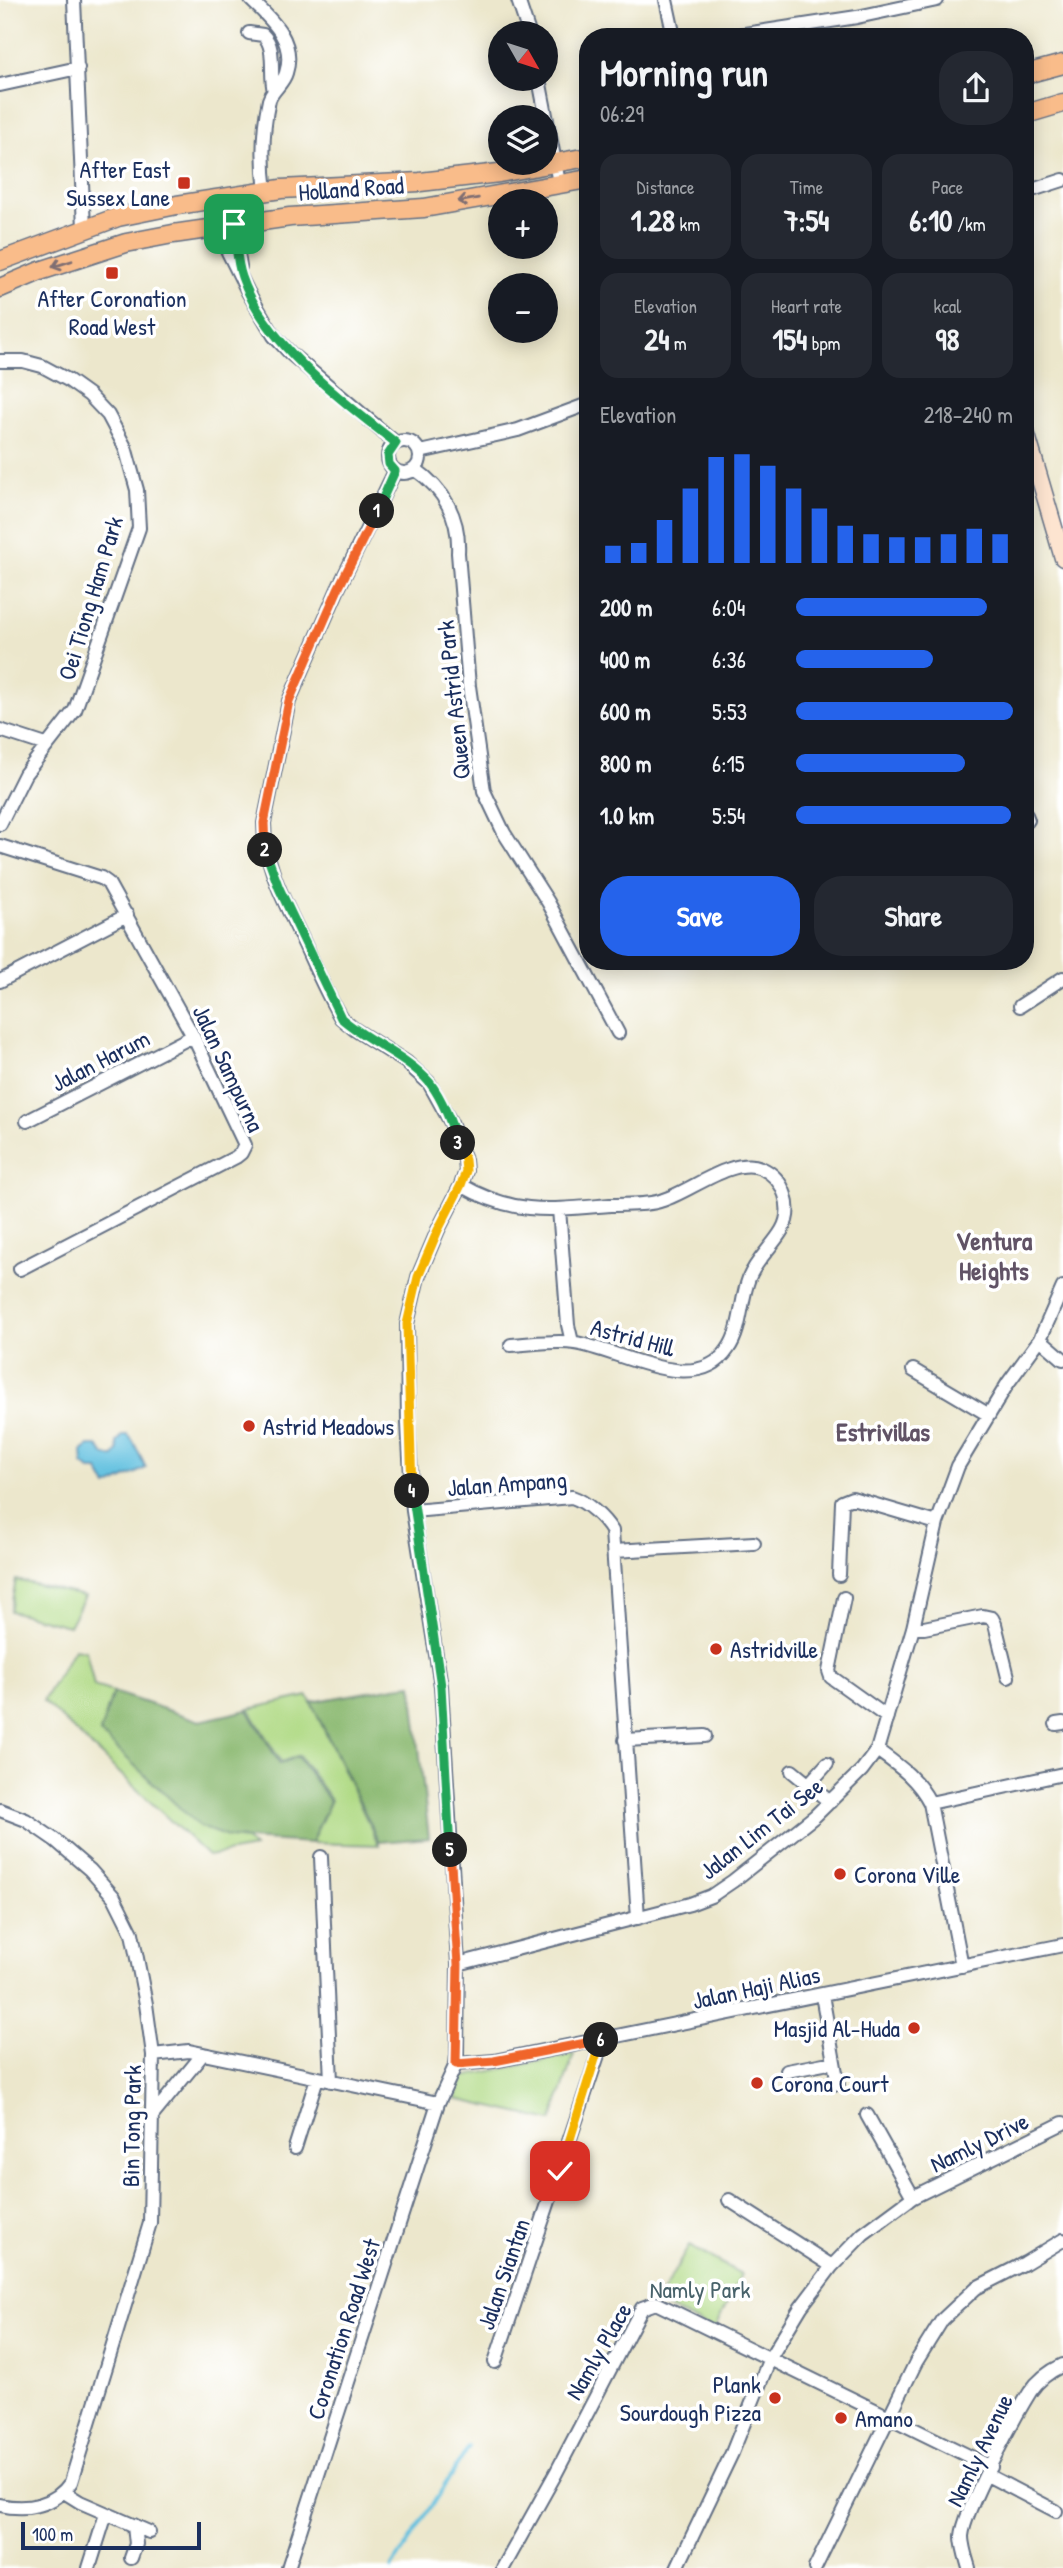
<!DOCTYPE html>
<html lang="en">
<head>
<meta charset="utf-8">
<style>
  :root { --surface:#171b24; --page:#242831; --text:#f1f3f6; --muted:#9ea1a6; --accent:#2563eb }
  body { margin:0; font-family:"Patrick Hand",sans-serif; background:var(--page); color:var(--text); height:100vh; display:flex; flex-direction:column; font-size:26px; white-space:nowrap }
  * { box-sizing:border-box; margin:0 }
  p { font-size:23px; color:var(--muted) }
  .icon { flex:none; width:38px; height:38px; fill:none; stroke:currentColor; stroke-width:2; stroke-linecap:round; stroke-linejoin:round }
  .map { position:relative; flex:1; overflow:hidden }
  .sheet { position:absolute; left:579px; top:28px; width:455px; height:942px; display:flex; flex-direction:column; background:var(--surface); border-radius:28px; box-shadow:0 4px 18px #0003 }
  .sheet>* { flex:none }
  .needle { width:46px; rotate:129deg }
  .buttons { position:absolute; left:488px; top:21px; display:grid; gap:14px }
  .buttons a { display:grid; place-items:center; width:70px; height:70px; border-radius:50%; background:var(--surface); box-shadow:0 4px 18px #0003; font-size:35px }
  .scale { position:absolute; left:21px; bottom:18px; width:180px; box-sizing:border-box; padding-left:7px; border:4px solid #1b2f5e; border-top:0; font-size:19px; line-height:24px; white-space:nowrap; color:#1b2f5e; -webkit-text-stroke:5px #fff; paint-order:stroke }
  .pin { position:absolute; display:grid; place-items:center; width:60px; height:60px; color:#fff; margin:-30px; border-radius:14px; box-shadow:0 4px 10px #0006 }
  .km { position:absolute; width:35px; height:35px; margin:-18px; border-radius:50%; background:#222; color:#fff; font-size:19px; line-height:35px; text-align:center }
  .round { display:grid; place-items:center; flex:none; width:74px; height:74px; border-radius:28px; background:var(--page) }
  .overview { display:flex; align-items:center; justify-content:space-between; height:119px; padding:0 21px }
  h1 { font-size:38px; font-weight:800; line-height:52px }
  .metrics { display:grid; grid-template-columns:repeat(3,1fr); gap:10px; height:119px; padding:7px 21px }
  .metrics div { display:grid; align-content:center; border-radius:18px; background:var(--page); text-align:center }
  .metrics b { font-size:30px; font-weight:800 }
  .metrics small { font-size:19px; font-weight:400 }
  .metrics p { font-size:19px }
  .chart { height:196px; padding:14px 21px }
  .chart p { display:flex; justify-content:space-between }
  .chart svg { width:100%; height:126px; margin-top:7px; stroke:var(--accent); stroke-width:6 }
  .button { display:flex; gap:14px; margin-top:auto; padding:14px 21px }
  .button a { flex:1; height:80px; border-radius:28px; background:var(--accent); color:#fff; font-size:28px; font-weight:800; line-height:80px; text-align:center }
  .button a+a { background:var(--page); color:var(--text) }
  ul { padding:0 21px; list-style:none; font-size:23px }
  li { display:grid; grid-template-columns:112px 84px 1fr; align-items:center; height:52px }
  li i { height:18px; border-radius:9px; background:var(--accent) }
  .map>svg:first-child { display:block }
</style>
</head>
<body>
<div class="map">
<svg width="1063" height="2568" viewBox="0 0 1063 2568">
  <rect width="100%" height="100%" fill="#fff"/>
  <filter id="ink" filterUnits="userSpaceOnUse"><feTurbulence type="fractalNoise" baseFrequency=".0143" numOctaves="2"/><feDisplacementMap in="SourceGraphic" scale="14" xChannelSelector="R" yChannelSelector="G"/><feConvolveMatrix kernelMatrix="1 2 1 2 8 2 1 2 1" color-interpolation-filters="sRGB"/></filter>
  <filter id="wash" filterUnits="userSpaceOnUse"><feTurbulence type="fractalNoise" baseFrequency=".00686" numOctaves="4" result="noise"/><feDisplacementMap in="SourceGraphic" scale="28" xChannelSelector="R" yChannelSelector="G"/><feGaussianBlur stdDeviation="1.57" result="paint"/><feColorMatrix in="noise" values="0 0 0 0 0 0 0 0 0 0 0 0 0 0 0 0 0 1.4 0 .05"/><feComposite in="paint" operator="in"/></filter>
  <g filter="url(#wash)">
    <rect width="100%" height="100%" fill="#ece7cc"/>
    <path fill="#b0da85" stroke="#668472" stroke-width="2" d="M 16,1580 L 84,1596 L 85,1596 L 69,1626 L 10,1611 Z
      M 74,1649 L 86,1651 L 94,1686 L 113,1692 L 100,1733 L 230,1838 L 246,1840 L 254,1848 L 208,1856 L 43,1701 Z
      M 308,1696 L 379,1845 L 311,1843 L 331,1800 L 299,1756 L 281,1762 L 249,1709 Z
      M 574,2054 L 552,2121 L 456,2099 L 463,2077 Z
      M 689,2246 L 741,2274 L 714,2330 L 656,2303 Z"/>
    <path fill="#8cba72" stroke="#547468" stroke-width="2" d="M 412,1684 L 429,1838 L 379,1842 L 311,1702 Z
      M 113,1692 L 200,1721 L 248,1710 L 280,1764 L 297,1756 L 330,1801 L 311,1843 L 230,1838 L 200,1827 L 100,1733 Z"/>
    <path fill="#60c0df" stroke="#3e789e" stroke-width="2" d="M 123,1435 L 128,1435 L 133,1441 L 146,1468 L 107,1487 L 98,1470 L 90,1470 L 83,1464 L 82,1451 L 89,1446 L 97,1446 L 106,1456 L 114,1456 L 118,1451 L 117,1442 Z"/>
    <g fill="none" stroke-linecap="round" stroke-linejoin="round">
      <path stroke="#60c0df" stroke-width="3.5" d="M 392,2568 L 469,2447"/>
    </g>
  </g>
  <g filter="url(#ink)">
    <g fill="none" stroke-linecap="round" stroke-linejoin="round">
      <g stroke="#646f84" stroke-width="16">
        <path id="street" d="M 74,0 L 84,228
          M 251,0 C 272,20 296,41 286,73 C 283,84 272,90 269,100 C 262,131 262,161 266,192
          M 518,0 L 529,33
          M 666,0 L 674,37
          M 249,33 L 263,35 C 277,48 269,74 274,91
          M 725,37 L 857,17 L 937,0
          M 539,79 L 559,183
          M 0,85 L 78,68
          M 1026,192 L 1063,180
          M 229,198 L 240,267
          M 212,227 L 226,248 L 248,292 L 274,336 L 291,354 L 396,443
          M 0,361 L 23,361 L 42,366 L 68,380 L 89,395 L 108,415 L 125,447 L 137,490 L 139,528 L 75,710 L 25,774 L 0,824
          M388 457a16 16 0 1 1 32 0a16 16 0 1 1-32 0Z
          M 420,452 L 518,430 L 588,404
          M 415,469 C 444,489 460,518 458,553 L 469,686 L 484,791 L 504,833 L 548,902 L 618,1033
          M 0,730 L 46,745
          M 1026,815 L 1028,820 L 1026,822
          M 0,846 L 101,878 L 108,883 L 193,1036 L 245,1145 L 241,1153 L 236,1157 L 20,1269
          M 0,981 L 127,915
          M 1020,1006 L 1063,978
          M 27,1121 L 193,1036
          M 461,1185 C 515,1216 551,1210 610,1205 C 627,1204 647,1206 663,1200 C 690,1192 733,1156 761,1168 C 785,1178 794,1209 782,1230 C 772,1247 756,1260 749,1278 C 740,1301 742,1329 728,1349 C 696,1398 618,1349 575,1343 C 555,1340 532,1344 511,1345
          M 559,1209 L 568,1325 L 572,1342
          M 1040,1339 L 1063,1359
          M 913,1370 L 989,1415
          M 413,1511 L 572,1497 C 587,1502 604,1518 612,1531 L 638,1918
          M 614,1551 L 754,1543
          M 839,1575 L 842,1502 L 852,1498 L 937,1523
          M 844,1598 L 829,1671 L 831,1677 L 887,1717
          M 913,1628 L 924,1628 L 983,1616 L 992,1618 L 995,1624 L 1008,1677
          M 1056,1724 L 1063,1723
          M 625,1740 L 705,1736
          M 877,1750 C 899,1766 917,1778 930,1803 L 962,1966
          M 792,1771 L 830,1802
          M 809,1784 L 827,1764
          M 930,1803 L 1063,1774
          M 0,1810 L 26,1820 L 55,1840 L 90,1870 L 114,1897 L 132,1933 L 146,2004 L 153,2055 L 150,2223 L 71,2482 C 55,2506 26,2511 0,2505
          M 321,1857 L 331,2081
          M 458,1964 L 690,1904 L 711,1896 L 733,1881 L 815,1816 L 862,1770 L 877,1750 L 913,1628 L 937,1523 L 958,1466 L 1008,1383 L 1040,1339 L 1063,1287
          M 822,1995 L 838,2084
          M 153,2055 L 189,2051 L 438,2103
          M 456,2064 L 494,2061 L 1063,1945
          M 787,2071 L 834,2062
          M 153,2115 L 203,2054
          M 867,2115 L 913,2197
          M 295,2148 L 317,2078
          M 729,2200 L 832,2266
          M 495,2362 L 603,2040
          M 987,2475 L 1056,2511
          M 64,2492 L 80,2502 L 149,2532
          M 131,2558 L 136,2544 L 134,2525
          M 89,2568 L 106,2514
          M 288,2568 L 438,2103 L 456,2064 L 457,2055 L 458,1964 L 441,1686 L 413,1511 L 408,1423 L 407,1324 L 418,1277 L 438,1230 L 461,1185 L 466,1171 L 465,1160 L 451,1123 L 429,1083 L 406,1062 L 354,1029 L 341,1018 C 327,995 316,969 305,945 C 287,906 264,867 264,823 L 289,701 L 338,589 L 395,471
          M 503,2568 L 556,2473 L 642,2308 L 656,2303 L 991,2467
          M 677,2568 L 732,2453 L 770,2358 L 801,2307 L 832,2266 L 863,2234 L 913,2197 L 1063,2123
          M 815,2568 L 916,2362 L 942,2320 L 976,2288 L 1025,2263 L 1063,2240
          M 969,2568 C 966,2558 962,2546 962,2536 C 964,2511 1015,2416 1030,2392 C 1038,2380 1050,2371 1063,2365"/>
      </g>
      <g stroke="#646f84" stroke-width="19">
        <path id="secondary" d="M 1026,432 L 1063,558"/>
      </g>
      <g stroke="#646f84" stroke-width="21">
        <path id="primary" d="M 1026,74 L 1063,64
          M 1026,114 L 1063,103
          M 0,261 L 118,217 L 177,205 L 281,189 L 420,182 L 499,173 L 588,157
          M 0,288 L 40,271 L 126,243 L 173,234 L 290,217 L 424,208 L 588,179"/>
      </g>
      <use href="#street" stroke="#fff" stroke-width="12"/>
      <use href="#secondary" stroke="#fde4d0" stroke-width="16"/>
      <use href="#primary" stroke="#f9bc8a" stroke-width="18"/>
    </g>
    <defs><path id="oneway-shaft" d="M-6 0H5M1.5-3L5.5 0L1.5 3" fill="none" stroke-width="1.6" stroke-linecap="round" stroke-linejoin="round" transform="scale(1.75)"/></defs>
    <g stroke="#7f6e72">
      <use href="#oneway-shaft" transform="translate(468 200) rotate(170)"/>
      <use href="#oneway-shaft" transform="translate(62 264) rotate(162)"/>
    </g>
  </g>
  <g fill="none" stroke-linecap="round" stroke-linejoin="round" filter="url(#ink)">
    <g stroke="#fff" stroke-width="14">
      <path id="split-1" d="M 234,224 C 236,241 236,260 242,277 C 264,343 342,401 396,443 L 388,455 L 389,464 L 395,471 L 377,511"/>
    </g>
    <g stroke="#fff" stroke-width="14">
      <path id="split-2" d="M 265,850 L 264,823 L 289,701 L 338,589 L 377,511"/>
    </g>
    <g stroke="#fff" stroke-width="14">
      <path id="split-3" d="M 265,850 L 279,888 L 341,1018 C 368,1042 406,1055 430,1083 C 443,1100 451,1123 458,1143"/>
    </g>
    <g stroke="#fff" stroke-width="14">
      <path id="split-4" d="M 412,1491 L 407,1324 L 418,1277 L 438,1230 L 461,1185 L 466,1171 L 465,1160 L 458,1143"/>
    </g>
    <g stroke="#fff" stroke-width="14">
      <path id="split-5" d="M 412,1491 L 441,1686 L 450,1850"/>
    </g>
    <g stroke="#fff" stroke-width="14">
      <path id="split-6" d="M 450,1850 L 458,1964 L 456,2064 L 494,2061 L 601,2040"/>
    </g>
    <g stroke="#fff" stroke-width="14">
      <path id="split-7" d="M 560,2171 L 601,2040"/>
    </g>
    <use href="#split-1" stroke="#22a559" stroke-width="9"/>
    <use href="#split-2" stroke="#f0652b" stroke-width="9"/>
    <use href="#split-3" stroke="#22a559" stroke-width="9"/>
    <use href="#split-4" stroke="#f5b400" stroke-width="9"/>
    <use href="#split-5" stroke="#22a559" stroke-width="9"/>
    <use href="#split-6" stroke="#f0652b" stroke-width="9"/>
    <use href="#split-7" stroke="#f5b400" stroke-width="9"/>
  </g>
  <g fill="#c8321e" stroke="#fff" stroke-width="2.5">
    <rect x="177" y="176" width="14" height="14" rx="3.5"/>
    <rect x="105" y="266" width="14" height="14" rx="3.5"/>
    <circle cx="249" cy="1426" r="7"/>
    <circle cx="716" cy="1649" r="7"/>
    <circle cx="840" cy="1874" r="7"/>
    <circle cx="914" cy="2028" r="7"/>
    <circle cx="757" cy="2083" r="7"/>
    <circle cx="775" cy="2398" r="7"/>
    <circle cx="841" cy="2418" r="7"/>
  </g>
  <g text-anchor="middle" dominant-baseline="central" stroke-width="7" stroke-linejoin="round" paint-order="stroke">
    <g font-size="24" fill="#1b2f5e" stroke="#fff" text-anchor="start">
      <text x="170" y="169" text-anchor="end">After East<tspan x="170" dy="28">Sussex Lane</tspan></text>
      <text x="112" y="298" text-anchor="middle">After Coronation<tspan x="112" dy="28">Road West</tspan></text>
      <text x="263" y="1426">Astrid Meadows</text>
      <text x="730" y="1649">Astridville</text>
      <text x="854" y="1874">Corona Ville</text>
      <text x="900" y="2028" text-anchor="end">Masjid Al-Huda</text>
      <text x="771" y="2083">Corona Court</text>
      <text x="761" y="2384" text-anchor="end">Plank<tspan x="761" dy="28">Sourdough Pizza</tspan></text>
      <text x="855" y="2418">Amano</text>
    </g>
    <g font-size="24" fill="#1b2f5e" stroke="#fff">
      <text transform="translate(351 188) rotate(-4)">Holland Road</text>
      <text transform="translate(90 598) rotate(-73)">Oei Tiong Ham Park</text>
      <text transform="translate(453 700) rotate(-96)">Queen Astrid Park</text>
      <text transform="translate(100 1060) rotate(-27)">Jalan Harum</text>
      <text transform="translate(229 1068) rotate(65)">Jalan Sampurna</text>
      <text transform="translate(633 1337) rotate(15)">Astrid Hill</text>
      <text transform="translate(507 1483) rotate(-4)">Jalan Ampang</text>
      <text transform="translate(761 1828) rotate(-38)">Jalan Lim Tai See</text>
      <text transform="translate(756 1987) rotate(-12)">Jalan Haji Alias</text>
      <text transform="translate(131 2126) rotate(-89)">Bin Tong Park</text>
      <text transform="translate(979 2142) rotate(-26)">Namly Drive</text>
      <text transform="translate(503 2274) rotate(-71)">Jalan Siantan</text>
      <text transform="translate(343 2329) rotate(-72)">Coronation Road West</text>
      <text transform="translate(598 2351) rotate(-60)">Namly Place</text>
      <text transform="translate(979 2450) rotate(-64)">Namly Avenue</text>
    </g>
    <g font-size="24" fill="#48626a" stroke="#fff">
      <text x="700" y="2289">Namly Park</text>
    </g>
    <g font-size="26" font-weight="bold" fill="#615366" stroke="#fff">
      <text x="994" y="1240">Ventura<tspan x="994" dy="30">Heights</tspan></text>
      <text x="883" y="1431">Estrivillas</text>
    </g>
  </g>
</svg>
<div class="buttons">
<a><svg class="needle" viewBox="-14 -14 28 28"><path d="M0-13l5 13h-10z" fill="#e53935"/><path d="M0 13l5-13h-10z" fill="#9ea1a6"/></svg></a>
<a><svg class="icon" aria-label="layers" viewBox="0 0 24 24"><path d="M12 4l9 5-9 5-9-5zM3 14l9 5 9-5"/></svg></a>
<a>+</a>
<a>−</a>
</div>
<div class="scale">100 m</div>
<div class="pin" style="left:234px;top:224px;background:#1e9e55"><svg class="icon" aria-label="arrive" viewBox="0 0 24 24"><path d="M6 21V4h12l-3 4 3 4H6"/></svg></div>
<div class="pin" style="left:560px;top:2171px;background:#d93025"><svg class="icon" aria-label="check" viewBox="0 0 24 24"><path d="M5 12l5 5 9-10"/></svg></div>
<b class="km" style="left:377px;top:511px">1</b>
<b class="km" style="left:265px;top:850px">2</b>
<b class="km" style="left:458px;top:1143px">3</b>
<b class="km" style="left:412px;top:1491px">4</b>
<b class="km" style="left:450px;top:1850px">5</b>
<b class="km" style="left:601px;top:2040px">6</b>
<section class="sheet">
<div class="overview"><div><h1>Morning run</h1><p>06:29</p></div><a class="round"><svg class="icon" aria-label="share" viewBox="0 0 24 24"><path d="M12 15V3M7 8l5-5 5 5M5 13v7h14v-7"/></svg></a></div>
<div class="metrics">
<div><p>Distance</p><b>1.28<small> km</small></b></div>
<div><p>Time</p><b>7:54</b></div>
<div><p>Pace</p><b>6:10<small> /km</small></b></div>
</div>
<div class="metrics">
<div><p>Elevation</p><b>24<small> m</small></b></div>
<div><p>Heart rate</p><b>154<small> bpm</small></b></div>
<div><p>kcal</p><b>98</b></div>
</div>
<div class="chart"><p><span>Elevation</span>218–240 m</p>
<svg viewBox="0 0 160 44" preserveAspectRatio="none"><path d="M5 44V38M15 44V37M25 44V29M35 44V18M45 44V7M55 44V6M65 44V10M75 44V18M85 44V25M95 44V31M105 44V34M115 44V35M125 44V35M135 44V34M145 44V32M155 44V34"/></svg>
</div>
<ul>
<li><b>200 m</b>6:04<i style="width:88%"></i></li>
<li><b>400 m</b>6:36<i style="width:63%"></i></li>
<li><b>600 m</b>5:53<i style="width:100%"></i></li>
<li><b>800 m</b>6:15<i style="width:78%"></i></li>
<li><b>1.0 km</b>5:54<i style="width:99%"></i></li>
</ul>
<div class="button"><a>Save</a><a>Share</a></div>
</section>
</div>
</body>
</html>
